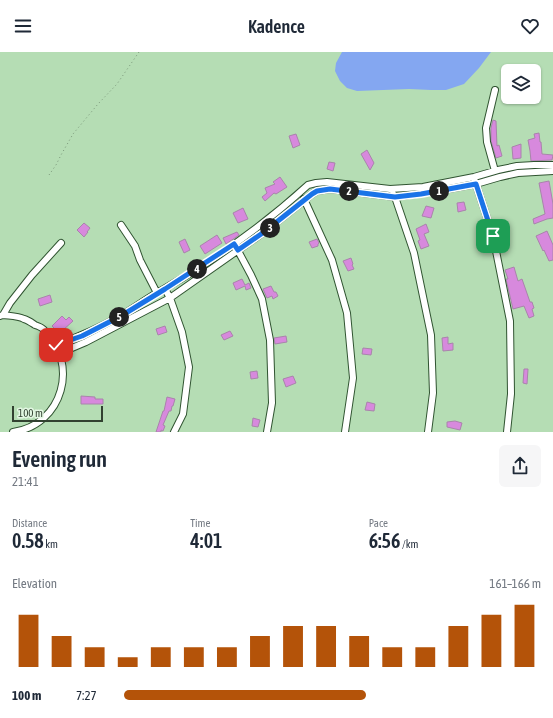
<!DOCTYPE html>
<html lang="en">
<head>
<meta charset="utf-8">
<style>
  :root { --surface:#fff; --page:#f6f6f7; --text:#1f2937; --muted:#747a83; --accent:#b45309 }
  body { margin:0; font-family:"Asap Condensed",sans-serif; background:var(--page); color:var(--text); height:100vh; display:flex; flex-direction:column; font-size:15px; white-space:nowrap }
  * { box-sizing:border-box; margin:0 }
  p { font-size:13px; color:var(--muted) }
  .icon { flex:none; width:22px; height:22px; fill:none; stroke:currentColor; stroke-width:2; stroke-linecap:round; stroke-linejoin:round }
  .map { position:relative; height:380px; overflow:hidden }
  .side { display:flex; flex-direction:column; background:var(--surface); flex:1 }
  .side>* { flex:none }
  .fabs { position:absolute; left:501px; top:12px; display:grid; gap:8px }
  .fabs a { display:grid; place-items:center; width:40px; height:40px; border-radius:6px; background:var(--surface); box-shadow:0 1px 3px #0004; font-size:20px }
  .scale { position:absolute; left:12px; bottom:10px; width:91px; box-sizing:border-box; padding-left:4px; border:2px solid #314130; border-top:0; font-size:11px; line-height:14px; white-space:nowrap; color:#314130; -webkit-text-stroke:3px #e3f8e3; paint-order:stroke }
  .pin { position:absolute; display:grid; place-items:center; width:34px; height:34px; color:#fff; margin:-17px; border-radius:8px; box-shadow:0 2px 6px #0006 }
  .km { position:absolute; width:20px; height:20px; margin:-10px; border-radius:50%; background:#222; color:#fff; font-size:11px; line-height:20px; text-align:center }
  .round { display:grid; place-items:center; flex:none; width:42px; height:42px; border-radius:6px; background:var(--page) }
  .summary { display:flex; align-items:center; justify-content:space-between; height:68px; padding:0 12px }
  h1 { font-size:22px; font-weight:600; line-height:30px }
  .figures { display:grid; grid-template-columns:repeat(3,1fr); gap:6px; height:68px; padding:4px 12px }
  .figures div { display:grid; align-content:center }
  .figures b { font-size:20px; font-weight:600 }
  .figures small { font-size:11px; font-weight:400 }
  .figures p { font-size:11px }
  .chart { height:112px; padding:8px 12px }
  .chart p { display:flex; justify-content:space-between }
  .chart svg { width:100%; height:72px; margin-top:4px; stroke:var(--accent); stroke-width:6 }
  ul { padding:0 12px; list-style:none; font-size:13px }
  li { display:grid; grid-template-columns:64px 48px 1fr; align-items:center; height:30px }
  li i { height:10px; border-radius:5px; background:var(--accent) }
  header { display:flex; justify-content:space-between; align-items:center; height:52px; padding:0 12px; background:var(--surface); font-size:18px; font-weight:600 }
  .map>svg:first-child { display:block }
</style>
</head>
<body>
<header><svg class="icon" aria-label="menu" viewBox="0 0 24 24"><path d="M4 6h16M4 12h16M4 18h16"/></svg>Kadence<svg class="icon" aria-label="heart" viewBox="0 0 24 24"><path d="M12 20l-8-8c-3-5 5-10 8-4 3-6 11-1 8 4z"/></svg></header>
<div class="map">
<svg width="553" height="380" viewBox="0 0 553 380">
  <rect width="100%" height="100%" fill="#b5ddb4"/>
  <path fill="#84a7f1" d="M 342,0 L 491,0 L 479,16 L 464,32 L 446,38 L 431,38 L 409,37 L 357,39 L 347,36 L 340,29 L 335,19 L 336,11 Z"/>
  <path fill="#d789dd" stroke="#a984ab" d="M 493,68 L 496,69 L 497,94 L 499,93 L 502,104 L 496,106 L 491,89 L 491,76 Z
    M 539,81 L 540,90 L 541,90 L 542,102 L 553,103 L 552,108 L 531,109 L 530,99 L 528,88 L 535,86 L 534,82 Z
    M 296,82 L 300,93 L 293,96 L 289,84 Z
    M 521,92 L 521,106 L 513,107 L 512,95 Z
    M 367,98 L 374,111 L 370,118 L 361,102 Z
    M 329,110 L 335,111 L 333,119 L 327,117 Z
    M 280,125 L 287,135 L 276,142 L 274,141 L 265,149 L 262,145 L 267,141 L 265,136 L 275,132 L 273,130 Z
    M 549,129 L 553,152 L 553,166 L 547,167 L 534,172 L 533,167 L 545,162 L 539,131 Z
    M 464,150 L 466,158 L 458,160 L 457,151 Z
    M 426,154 L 434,156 L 431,166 L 422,164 Z
    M 243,156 L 248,167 L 238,171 L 233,161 Z
    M 84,171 L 90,176 L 87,180 L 88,180 L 84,185 L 77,178 Z
    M 426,172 L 429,180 L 424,182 L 429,194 L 421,197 L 418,189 L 420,188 L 416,177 Z
    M 507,173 L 509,179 L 501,181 L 500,175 Z
    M 547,179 L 553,193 L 553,208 L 549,209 L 544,198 L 543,199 L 536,184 Z
    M 237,180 L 239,183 L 226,192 L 223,186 Z
    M 217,183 L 222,191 L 205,202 L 200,194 Z
    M 185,187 L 190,198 L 184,201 L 179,190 Z
    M 317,187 L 319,191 L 318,192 L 318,194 L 312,196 L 309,190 Z
    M 351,206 L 353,212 L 352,213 L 354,217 L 348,219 L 343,209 Z
    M 514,215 L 518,229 L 522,227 L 530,250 L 532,250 L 534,256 L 532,257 L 534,264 L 529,266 L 524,254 L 513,257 L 506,227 L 508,227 L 505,218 Z
    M 242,227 L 245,233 L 249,231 L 251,236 L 246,238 L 245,234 L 236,238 L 233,231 Z
    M 271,234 L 274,240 L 276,240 L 278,244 L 273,247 L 272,244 L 267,246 L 263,237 Z
    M 50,243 L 52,250 L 40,254 L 38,247 Z
    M 62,264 L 66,268 L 69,265 L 73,269 L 62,279 L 60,277 L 57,279 L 52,274 Z
    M 165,274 L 167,280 L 158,283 L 156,277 Z
    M 230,279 L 233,284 L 224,288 L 221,283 Z
    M 286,284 L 287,290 L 275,292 L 274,286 Z
    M 448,285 L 448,292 L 453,291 L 453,298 L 443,299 L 442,286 Z
    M 363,296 L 372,297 L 371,303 L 362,302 Z
    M 524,317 L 528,317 L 527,332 L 523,331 Z
    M 257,319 L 258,326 L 251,327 L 250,320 Z
    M 293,324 L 296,331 L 286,335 L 283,327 Z
    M 81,344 L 95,345 L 95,347 L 103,347 L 103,352 L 81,352 Z
    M 167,345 L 175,347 L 173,354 L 172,354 L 171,359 L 169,359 L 163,373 L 165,374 L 163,379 L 161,378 L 161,380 L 156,380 L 163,359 L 164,359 Z
    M 367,350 L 375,352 L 374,359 L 365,358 Z
    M 253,366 L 260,368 L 258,375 L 252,374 Z
    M 455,369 L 462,371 L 460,378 L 447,375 L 447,370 Z"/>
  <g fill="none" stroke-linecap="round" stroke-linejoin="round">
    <g stroke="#305431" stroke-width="8">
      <path id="minor" d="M 495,38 L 486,76 L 487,90 L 495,119
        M 475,129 L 493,184 L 510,269 L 511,342 L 507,380
        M 393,142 L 395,145 L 414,201 L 431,283 L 433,341 L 428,380
        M 304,147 L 332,208 L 347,261 L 353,326 L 345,380
        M 121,173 L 135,194 L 140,208 L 157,241
        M 236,195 L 251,223 L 262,247 L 270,288 L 272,351 L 267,380
        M 165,237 L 170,246 L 182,280 L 189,315 L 183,362 L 174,380
        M 3,263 L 10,251 L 32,223 L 61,191
        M 0,264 L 3,263 C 10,264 18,264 24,267 C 28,268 32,271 35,273 C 38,274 41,275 43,277 C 80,311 63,373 13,380
        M 56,293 C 78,285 100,276 120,264 C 133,257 144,248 157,241 C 210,211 262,175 308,133 L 316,131 L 327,130 L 390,137 L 423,135 L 474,125 L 498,118 L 517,114 L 534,113 L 553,113
        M 60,301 L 86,290 L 170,246 L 264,180 L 312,142 L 317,139 L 330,137 L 395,145 L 443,138 L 476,132 L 500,125 L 518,121 L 553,119"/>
    </g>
    <path stroke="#779376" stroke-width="1" stroke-dasharray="1 3" stroke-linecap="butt" d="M 49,123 L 56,113 L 61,103 L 73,82 L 98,52 L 117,32 L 139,0"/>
    <use href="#minor" stroke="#fff" stroke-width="6"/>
  </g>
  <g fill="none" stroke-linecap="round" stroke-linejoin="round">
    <g stroke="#fff" stroke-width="8">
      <path id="route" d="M 56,293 L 82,284 L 121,264 L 165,237 L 234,192 L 238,198 L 264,180 L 312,142 L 317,139 L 330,137 L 395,145 L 421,142 L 476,132 L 493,184"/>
    </g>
    <use href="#route" stroke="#1a73e8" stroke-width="5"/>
  </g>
</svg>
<div class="fabs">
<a><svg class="icon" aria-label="layers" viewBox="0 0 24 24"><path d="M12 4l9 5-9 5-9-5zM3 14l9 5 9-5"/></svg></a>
</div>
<div class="scale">100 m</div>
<div class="pin" style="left:493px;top:184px;background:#1e9e55"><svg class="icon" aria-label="arrive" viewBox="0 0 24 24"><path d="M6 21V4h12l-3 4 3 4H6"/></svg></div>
<div class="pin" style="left:56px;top:293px;background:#d93025"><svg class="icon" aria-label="check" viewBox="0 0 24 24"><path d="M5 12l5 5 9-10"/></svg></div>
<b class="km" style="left:439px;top:139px">1</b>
<b class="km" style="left:349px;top:139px">2</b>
<b class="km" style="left:270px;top:176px">3</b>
<b class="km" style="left:197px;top:217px">4</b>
<b class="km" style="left:119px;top:265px">5</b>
</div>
<section class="side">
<div class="summary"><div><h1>Evening run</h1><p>21:41</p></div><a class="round"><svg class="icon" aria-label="share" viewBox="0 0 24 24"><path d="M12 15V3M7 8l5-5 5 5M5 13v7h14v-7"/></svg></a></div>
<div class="figures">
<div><p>Distance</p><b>0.58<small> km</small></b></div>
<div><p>Time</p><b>4:01</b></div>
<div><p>Pace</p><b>6:56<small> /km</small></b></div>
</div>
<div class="chart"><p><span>Elevation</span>161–166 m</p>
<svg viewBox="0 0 160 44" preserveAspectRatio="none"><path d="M5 44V12M15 44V25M25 44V32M35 44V38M45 44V32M55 44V32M65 44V32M75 44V25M85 44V19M95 44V19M105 44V25M115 44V32M125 44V32M135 44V19M145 44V12M155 44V6"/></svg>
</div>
<ul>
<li><b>100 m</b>7:27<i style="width:58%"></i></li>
</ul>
</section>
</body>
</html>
